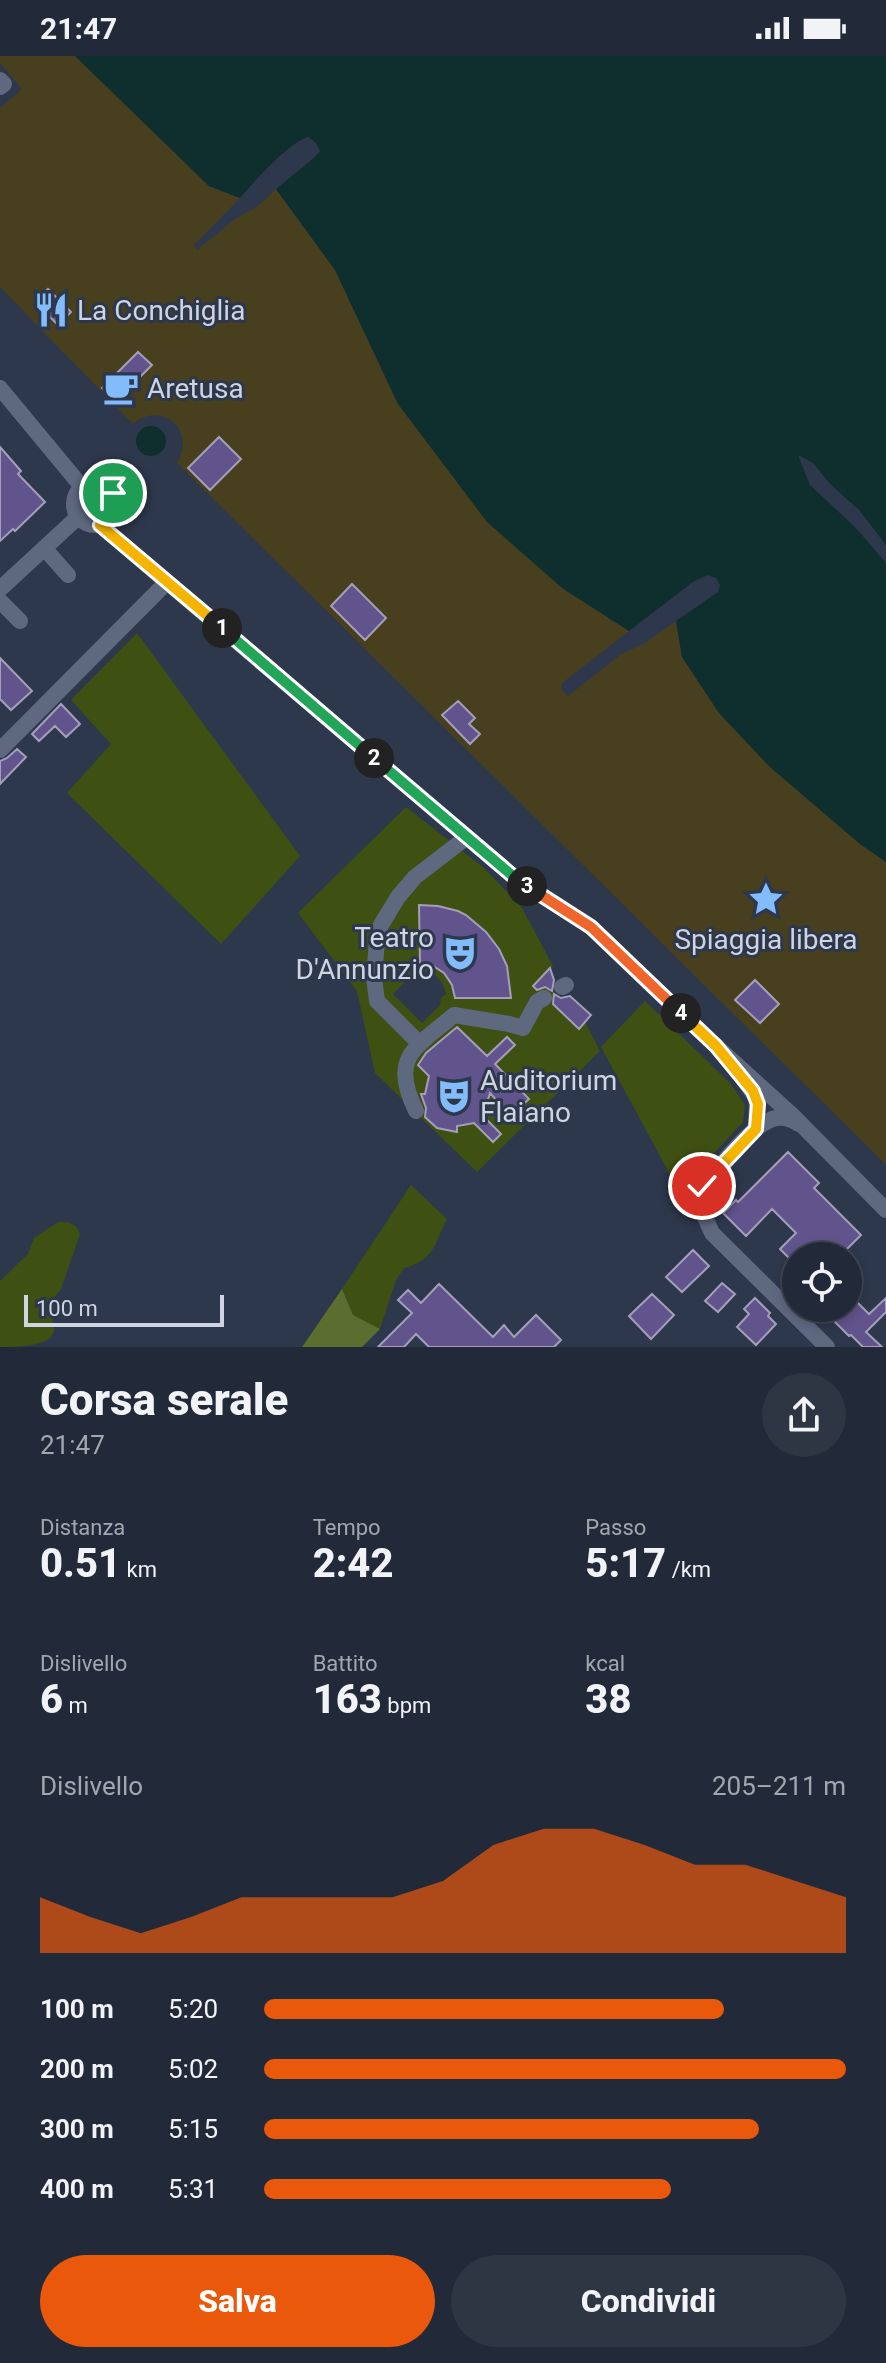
<!DOCTYPE html>
<html lang="it">
<head>
<meta charset="utf-8">
<style>
  :root { --surface:#222a39; --page:#2e3644; --text:#f1f3f6; --muted:#a2a7ae; --line:#3f4653; --accent:#ea580c }
  body { margin:0; font-family:Roboto,sans-serif; background:var(--page); color:var(--text); height:100vh; display:flex; flex-direction:column; font-size:30px; white-space:nowrap }
  * { box-sizing:border-box; margin:0 }
  p { font-size:26px; color:var(--muted) }
  .icon { flex:none; width:44px; height:44px; fill:none; stroke:currentColor; stroke-width:2; stroke-linecap:round; stroke-linejoin:round }
  .map { position:relative; height:1291px; overflow:hidden }
  .sheet { display:flex; flex-direction:column; background:var(--surface); flex:1 }
  .sheet>* { flex:none }
  .controls { position:absolute; left:782px; top:1186px; display:grid; gap:16px }
  .controls a { display:grid; place-items:center; width:80px; height:80px; border-radius:50%; background:var(--surface); box-shadow:0 4px 12px #0003,0 0 0 2px var(--line); font-size:40px }
  .scale { position:absolute; left:24px; bottom:20px; width:200px; box-sizing:border-box; padding-left:8px; border:4px solid #ced4e1; border-top:0; font-size:22px; line-height:28px; white-space:nowrap; color:#ced4e1; -webkit-text-stroke:6px #2e384c; paint-order:stroke }
  .pin { position:absolute; display:grid; place-items:center; width:68px; height:68px; color:#fff; margin:-34px; border:4px solid #fff; border-radius:50%; box-shadow:0 2px 8px #0007 }
  .km { position:absolute; width:40px; height:40px; margin:-20px; border-radius:50%; background:#222; color:#fff; font-size:22px; line-height:40px; text-align:center }
  .round { display:grid; place-items:center; flex:none; width:84px; height:84px; border-radius:42px; background:var(--page) }
  .overview { display:flex; align-items:center; justify-content:space-between; height:136px; padding:0 40px }
  h1 { font-size:44px; font-weight:800; line-height:60px }
  .metrics { display:grid; grid-template-columns:repeat(3,1fr); gap:12px; height:136px; padding:8px 40px }
  .metrics div { display:grid; align-content:center }
  .metrics b { font-size:40px; font-weight:800 }
  .metrics small { font-size:22px; font-weight:400 }
  .metrics p { font-size:22px }
  .chart { height:224px; padding:16px 40px }
  .chart p { display:flex; justify-content:space-between }
  .chart svg { width:100%; height:144px; margin-top:8px; fill:var(--accent); opacity:.7 }
  .button { display:flex; gap:16px; margin-top:auto; padding:16px 40px }
  .button a { flex:1; height:92px; border-radius:48px; background:var(--accent); color:#fff; font-size:32px; font-weight:800; line-height:92px; text-align:center }
  .button a+a { background:var(--page); color:var(--text) }
  ul { padding:0 40px; list-style:none; font-size:26px }
  li { display:grid; grid-template-columns:128px 96px 1fr; align-items:center; height:60px }
  li i { height:20px; border-radius:10px; background:var(--accent) }
  .status { display:flex; justify-content:space-between; align-items:center; height:56px; padding:0 40px; background:var(--surface); direction:ltr }
  .status svg { height:22px; fill:currentColor }
  .map>svg:first-child { display:block }
</style>
</head>
<body>
<div class="status"><b>21:47</b><svg viewBox="0 0 49 12"><path d="M0 12V9h3v3zM5 12V6h3v6zM10 12V3h3v9zM15 12V0h3v12zM26 1h20v11H26zM47 4h2v5h-2z"/></svg></div>
<div class="map">
<svg width="886" height="1291" viewBox="0 0 886 1291">
  <rect width="100%" height="100%" fill="#2e384c"/>
  <path fill="#3f5013" fill-rule="evenodd" d="M 137,577 L 300,800 L 221,888 L 67,737 L 111,688 L 71,644 Z
    M 406,751 L 484,812 L 522,852 L 553,910 L 541,923 L 585,966 L 600,995 L 477,1116 L 375,1017 L 357,935 L 298,857 ZM 421,915 C 436,916 443,924 446,938 L 441,942 L 440,949 L 422,967 L 393,938 L 411,920 L 417,920 Z
    M 645,945 L 730,1027 L 745,1049 L 743,1066 L 679,1135 L 601,991 Z
    M 411,1129 L 447,1163 C 434,1188 435,1204 404,1212 L 396,1224 L 380,1273 L 353,1259 L 342,1233 Z
    M 58,1166 L 67,1166 L 76,1170 L 80,1178 L 61,1233 L 50,1246 C 51,1255 53,1264 54,1272 C 56,1291 16,1291 0,1291 L 0,1225 L 28,1198 L 34,1182 Z"/>
  <path fill="#5b6e30" d="M 342,1233 L 353,1259 L 380,1273 L 362,1291 L 302,1291 Z"/>
  <path fill="#483f1f" d="M 0,0 L 75,0 L 209,130 L 240,142 L 198,185 L 194,189 L 197,194 L 235,163 L 258,150 L 276,133 L 335,214 L 398,348 L 562,532 L 629,575 L 561,628 L 562,634 L 568,640 L 620,599 L 645,587 L 676,565 L 682,601 L 719,657 L 770,711 L 860,788 L 886,806 L 886,1109 L 177,407 C 197,374 161,344 133,368 L 0,231 L 0,52 L 22,33 L 0,7 Z"/>
  <path fill="#0f2e2e" d="M 75,0 L 886,0 L 886,806 L 860,788 L 770,711 L 719,657 L 682,601 L 676,565 L 718,536 L 720,529 L 716,522 L 707,519 L 693,526 L 629,575 L 562,532 L 487,466 L 398,348 L 335,214 L 276,133 L 315,101 L 320,95 L 316,87 L 308,81 C 288,87 255,125 240,142 L 209,130 Z
    M136 385a15 15 0 1 1 30 0a15 15 0 1 1-30 0Z"/>
  <path fill="#2e384c" d="M 798,399 L 813,407 L 830,428 L 859,454 L 886,489 L 886,507 L 856,472 L 810,429 Z"/>
  <path fill="#61538c" stroke="#a49fb9" stroke-width="2" d="M 48,233 L 71,256 L 58,269 L 35,246 Z
    M 138,296 L 152,309 L 116,345 L 102,332 Z
    M 219,381 L 241,403 L 210,434 L 188,412 Z
    M 0,391 L 21,415 L 18,418 L 45,446 L 15,475 L 13,473 L 0,485 Z
    M 352,528 L 386,562 L 365,584 L 331,550 Z
    M 0,602 L 32,635 L 11,654 L 0,643 Z
    M 458,645 L 475,662 L 469,668 L 480,678 L 470,688 L 442,659 Z
    M 61,648 L 80,668 L 66,681 L 55,670 L 39,685 L 32,678 Z
    M 17,693 L 26,701 L 0,728 L 0,705 L 7,702 Z
    M 419,849 L 438,850 L 458,855 L 466,859 L 486,876 L 499,893 L 507,910 L 511,942 L 455,942 L 452,929 L 444,917 L 433,910 L 420,908 Z
    M 550,912 L 554,924 L 552,935 L 545,931 L 537,934 L 533,930 Z
    M 755,924 L 779,948 L 760,967 L 735,944 Z
    M 554,938 L 561,942 L 570,940 L 591,959 L 579,973 L 553,948 Z
    M 457,971 L 487,1000 L 507,981 L 515,989 L 495,1008 L 529,1043 L 511,1060 L 490,1037 L 483,1060 L 501,1078 L 493,1086 L 474,1067 L 457,1070 L 457,1076 L 437,1072 L 425,1061 L 426,1052 L 421,1038 L 425,1038 L 429,1020 L 418,1009 L 426,997 Z
    M 788,1096 L 819,1127 L 814,1132 L 861,1179 L 840,1200 L 796,1200 L 796,1209 L 780,1193 L 796,1177 L 772,1153 L 746,1180 L 723,1157 L 736,1144 L 738,1146 Z
    M 693,1194 L 709,1210 L 682,1236 L 666,1221 Z
    M 722,1227 L 735,1238 L 718,1256 L 705,1245 Z
    M 439,1228 L 493,1281 L 504,1269 L 514,1281 L 536,1259 L 561,1284 L 554,1291 L 429,1291 L 416,1278 L 404,1291 L 378,1291 L 412,1257 L 398,1244 L 408,1234 L 421,1247 Z
    M 848,1237 L 869,1258 L 886,1242 L 886,1256 L 866,1276 L 882,1291 L 863,1291 L 851,1279 L 849,1280 L 821,1252 L 848,1252 Z
    M 652,1238 L 674,1259 L 651,1283 L 629,1260 Z
    M 755,1242 L 770,1257 L 768,1260 L 776,1268 L 756,1289 L 737,1271 L 749,1258 L 744,1253 Z"/>
  <g fill="none" stroke-linecap="round" stroke-linejoin="round">
    <path stroke="#5e6980" stroke-width="16" d="M 0,24 L 4,28 L 0,31
      M 0,332 L 82,431
      M74 448a21 21 0 1 1 42 0a21 21 0 1 1-42 0Z
      M 100,469 L 514,821 L 591,871 L 716,990 L 792,1059 L 886,1154
      M 44,492 L 68,519
      M 0,533 L 78,461
      M 0,545 L 20,565
      M 0,694 L 167,526
      M 562,931 L 566,929
      M 420,988 L 377,945 L 374,922 L 377,884 L 381,869 L 398,841 L 415,821 L 467,781
      M 743,1023 L 757,1043 L 756,1073
      M 416,1055 C 389,1000 416,992 454,959 L 509,968 L 523,972 L 537,946 L 544,942
      M 799,1068 C 790,1062 779,1059 768,1065 C 747,1075 719,1112 702,1130 L 698,1140 L 700,1150 L 712,1177 L 827,1291"/>
  </g>
  <g fill="none" stroke-linecap="round" stroke-linejoin="round">
    <g stroke="#fff" stroke-width="16">
      <path id="split-1" d="M 113,437 C 119,451 114,463 100,469 L 222,572"/>
    </g>
    <g stroke="#fff" stroke-width="16">
      <path id="split-2" d="M 222,572 L 374,702"/>
    </g>
    <g stroke="#fff" stroke-width="16">
      <path id="split-3" d="M 374,702 L 514,821 L 527,830"/>
    </g>
    <g stroke="#fff" stroke-width="16">
      <path id="split-4" d="M 527,830 L 591,871 L 681,957"/>
    </g>
    <g stroke="#fff" stroke-width="16">
      <path id="split-5" d="M 681,957 L 716,990 L 753,1035 L 758,1048 L 756,1073 L 702,1130"/>
    </g>
    <use href="#split-1" stroke="#f5b400" stroke-width="10"/>
    <use href="#split-2" stroke="#22a559" stroke-width="10"/>
    <use href="#split-3" stroke="#22a559" stroke-width="10"/>
    <use href="#split-4" stroke="#f0652b" stroke-width="10"/>
    <use href="#split-5" stroke="#f5b400" stroke-width="10"/>
  </g>
  <defs>
    <g id="restaurant-bare" transform="scale(2.76)"><path d="M-5-6h1v4h1v-4h1v4h1v-4h1v5L-1.5 .5V6h-2V.5L-5-1ZM5-6V6H3V1.5H1.5Q1.5-4 5-6Z" fill="#83bcfb" stroke="#2e384c" stroke-width="2.5" paint-order="stroke"/></g>
    <g id="cafe-bare" transform="scale(2.76)"><path d="M-5.5-4.5H6V0H3Q3 3.5 0 3.5H-2.5Q-5.5 3.5-5.5 0ZM3-3.2v2h1.7v-2ZM-6 4.5H4V6H-6Z" fill="#83bcfb" stroke="#2e384c" stroke-width="2.5" paint-order="stroke"/></g>
    <g id="sight-bare" transform="scale(2.76)"><path d="M0-6L1.8-2.2L6-1.7L2.9 1.2L3.7 5.4L0 3.3L-3.7 5.4L-2.9 1.2L-6-1.7L-1.8-2.2Z" fill="#83bcfb" stroke="#2e384c" stroke-width="2.5" paint-order="stroke"/></g>
    <g id="theatre-bare" transform="scale(2.76)"><path d="M-5-5.5Q0-4 5-5.5V0Q5 5 0 6Q-5 5-5 0ZM-3.3-2.5H-1v1.5H-3.3ZM1-2.5H3.3v1.5H1ZM-2.8 1Q0 5.5 2.8 1Z" fill="#83bcfb" stroke="#2e384c" stroke-width="2.5" paint-order="stroke"/></g>
  </defs>
  <g fill-rule="evenodd">
    <use href="#restaurant-bare" x="51" y="254"/>
    <use href="#cafe-bare" x="121" y="332"/>
    <use href="#sight-bare" x="766" y="843"/>
    <use href="#theatre-bare" x="460" y="897"/>
    <use href="#theatre-bare" x="454" y="1040"/>
  </g>
  <g text-anchor="middle" dominant-baseline="central" stroke-width="6" stroke-linejoin="round" paint-order="stroke">
    <g font-size="28" fill="#ced4e1" stroke="#2e384c" text-anchor="start">
      <text x="77" y="254">La Conchiglia</text>
      <text x="147" y="332">Aretusa</text>
      <text x="434" y="881" text-anchor="end">Teatro<tspan x="434" dy="32">D'Annunzio</tspan></text>
      <text x="766" y="883" text-anchor="middle">Spiaggia libera</text>
      <text x="480" y="1024">Auditorium<tspan x="480" dy="32">Flaiano</tspan></text>
    </g>
  </g>
</svg>
<div class="controls">
<a><svg class="icon" aria-label="locate" viewBox="0 0 24 24"><circle cx="12" cy="12" r="6"/><path d="M12 2v4M12 18v4M2 12h4M18 12h4"/></svg></a>
</div>
<div class="scale">100 m</div>
<div class="pin" style="left:113px;top:437px;background:#1e9e55"><svg class="icon" aria-label="arrive" viewBox="0 0 24 24"><path d="M6 21V4h12l-3 4 3 4H6"/></svg></div>
<div class="pin" style="left:702px;top:1130px;background:#d93025"><svg class="icon" aria-label="check" viewBox="0 0 24 24"><path d="M5 12l5 5 9-10"/></svg></div>
<b class="km" style="left:222px;top:572px">1</b>
<b class="km" style="left:374px;top:702px">2</b>
<b class="km" style="left:527px;top:830px">3</b>
<b class="km" style="left:681px;top:957px">4</b>
</div>
<section class="sheet">
<div class="overview"><div><h1>Corsa serale</h1><p>21:47</p></div><a class="round"><svg class="icon" aria-label="share" viewBox="0 0 24 24"><path d="M12 15V3M7 8l5-5 5 5M5 13v7h14v-7"/></svg></a></div>
<div class="metrics">
<div><p>Distanza</p><b>0.51<small> km</small></b></div>
<div><p>Tempo</p><b>2:42</b></div>
<div><p>Passo</p><b>5:17<small> /km</small></b></div>
</div>
<div class="metrics">
<div><p>Dislivello</p><b>6<small> m</small></b></div>
<div><p>Battito</p><b>163<small> bpm</small></b></div>
<div><p>kcal</p><b>38</b></div>
</div>
<div class="chart"><p><span>Dislivello</span>205–211 m</p>
<svg viewBox="0 0 160 44" preserveAspectRatio="none"><path d="M0 44V27L10 33L20 38L30 33L40 27L50 27L60 27L70 27L80 22L90 11L100 6L110 6L120 11L130 17L140 17L150 22L160 27V44z"/></svg>
</div>
<ul>
<li><b>100 m</b>5:20<i style="width:79%"></i></li>
<li><b>200 m</b>5:02<i style="width:100%"></i></li>
<li><b>300 m</b>5:15<i style="width:85%"></i></li>
<li><b>400 m</b>5:31<i style="width:70%"></i></li>
</ul>
<div class="button"><a>Salva</a><a>Condividi</a></div>
</section>
</body>
</html>
